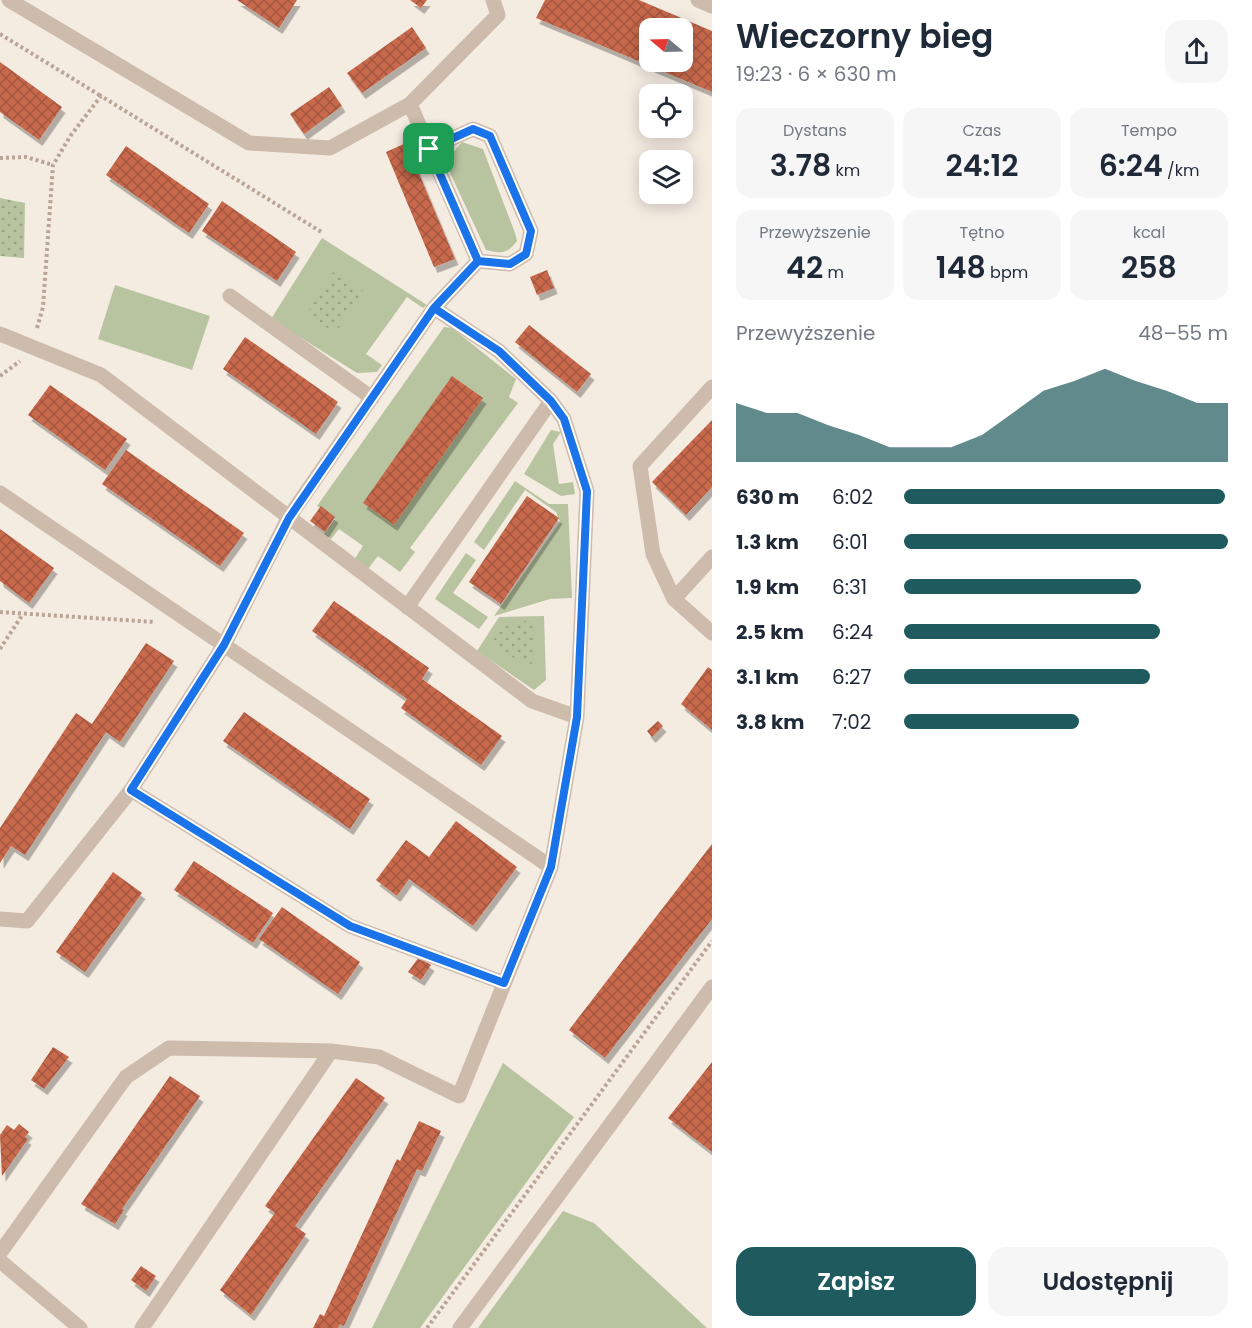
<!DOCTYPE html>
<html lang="pl">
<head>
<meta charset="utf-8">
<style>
  :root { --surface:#fff; --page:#f6f6f7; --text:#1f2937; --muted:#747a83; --accent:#1f5a5e }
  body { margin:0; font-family:Poppins,sans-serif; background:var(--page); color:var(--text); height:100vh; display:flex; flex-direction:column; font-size:22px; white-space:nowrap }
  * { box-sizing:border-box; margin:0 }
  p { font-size:20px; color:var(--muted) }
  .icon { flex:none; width:33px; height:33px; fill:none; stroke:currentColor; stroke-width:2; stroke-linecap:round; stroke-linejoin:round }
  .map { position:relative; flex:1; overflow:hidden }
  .side { display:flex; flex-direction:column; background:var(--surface); width:540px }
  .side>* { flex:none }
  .needle { width:39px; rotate:289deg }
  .controls { position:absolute; left:639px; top:18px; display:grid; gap:12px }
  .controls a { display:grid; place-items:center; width:54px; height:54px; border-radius:12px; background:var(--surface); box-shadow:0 3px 15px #0003; font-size:30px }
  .pin { position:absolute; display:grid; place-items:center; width:51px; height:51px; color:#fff; margin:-26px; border-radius:12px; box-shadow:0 3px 9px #0006 }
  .round { display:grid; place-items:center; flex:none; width:63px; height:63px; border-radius:18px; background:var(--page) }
  .headline { display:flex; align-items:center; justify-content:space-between; height:102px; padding:0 24px }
  h1 { font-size:33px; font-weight:600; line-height:45px }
  .stats { display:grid; grid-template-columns:repeat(3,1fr); gap:9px; height:102px; padding:6px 24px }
  .stats div { display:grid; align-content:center; border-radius:15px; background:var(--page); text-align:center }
  .stats b { font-size:30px; font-weight:600 }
  .stats small { font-size:16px; font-weight:400 }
  .stats p { font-size:16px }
  .chart { height:168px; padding:12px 24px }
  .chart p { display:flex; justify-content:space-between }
  .chart svg { width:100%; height:108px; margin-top:6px; fill:var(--accent); opacity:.7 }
  .action { display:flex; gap:12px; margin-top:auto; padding:12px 24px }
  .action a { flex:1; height:69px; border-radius:18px; background:var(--accent); color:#fff; font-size:24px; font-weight:600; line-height:69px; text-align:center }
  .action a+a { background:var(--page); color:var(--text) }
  ul { padding:0 24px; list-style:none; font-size:20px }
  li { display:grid; grid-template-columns:96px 72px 1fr; align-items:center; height:45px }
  li i { height:15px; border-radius:8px; background:var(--accent) }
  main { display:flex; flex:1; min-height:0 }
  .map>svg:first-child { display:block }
</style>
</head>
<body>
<main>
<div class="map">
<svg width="712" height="1328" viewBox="0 0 712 1328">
  <defs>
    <pattern id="park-dots" width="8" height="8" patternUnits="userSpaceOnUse" patternTransform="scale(1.5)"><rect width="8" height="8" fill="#b8c4a0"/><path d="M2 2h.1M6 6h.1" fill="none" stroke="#97a083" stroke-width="1.8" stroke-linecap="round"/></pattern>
    <pattern id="building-cross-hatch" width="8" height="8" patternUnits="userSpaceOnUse" patternTransform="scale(1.5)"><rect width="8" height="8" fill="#c8694b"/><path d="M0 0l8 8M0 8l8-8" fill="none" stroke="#a4573f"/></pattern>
    <filter id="shadow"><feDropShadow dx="3.5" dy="6" stdDeviation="0" flood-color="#0004"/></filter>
  </defs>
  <rect width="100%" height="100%" fill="#f4ebe1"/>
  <path fill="#b8c4a0" d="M 462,142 L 483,149 L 515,233 L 517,241 C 507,254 502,254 486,250 L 445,162 Z
    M 322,238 L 427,305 L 423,308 L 407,297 L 366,354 L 382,365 L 377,372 L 357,373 L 271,319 Z
    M 115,285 L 210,316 L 192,370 L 98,339 Z
    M 444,327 L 452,328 L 516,379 L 509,397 L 518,403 L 410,548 L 415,552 L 400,572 L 378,556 L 368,569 L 354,560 L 363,546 L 339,529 L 331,539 L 324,534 L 335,519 L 317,506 Z
    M 551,430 L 561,432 L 553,444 L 559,484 L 573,482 L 575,494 L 561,496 L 524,474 Z
    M 515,481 L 549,504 L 568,504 L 572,598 L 550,599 L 494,616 L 560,522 L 556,512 L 525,490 L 484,550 L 474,542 Z
    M 466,553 L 476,560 L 453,593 L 488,617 L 479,629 L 435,599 Z
    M 544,616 L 546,680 L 534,690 L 477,651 L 499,617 Z
    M 503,1063 L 574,1117 L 420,1328 L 372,1328 Z
    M 563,1211 L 594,1223 L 707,1328 L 478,1328 Z"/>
  <path fill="url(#park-dots)" d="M 0,198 L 25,203 L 24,258 L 0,256 Z
    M 333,272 L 363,290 L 336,333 L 306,315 Z
    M 526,621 L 536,625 L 531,670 L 492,643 L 504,624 Z"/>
  <path fill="url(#building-cross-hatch)" fill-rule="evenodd" filter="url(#shadow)" d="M 237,0 L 297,0 L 279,28 Z
    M 410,0 L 427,0 L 421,8 Z
    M 545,0 L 639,0 L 712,31 L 712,92 L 536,18 ZM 650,28 L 682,28 L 682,62 L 650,62 Z
    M 412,27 L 426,48 L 362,93 L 347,73 Z
    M 0,62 L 62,107 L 39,140 L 0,112 Z
    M 329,87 L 342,106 L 304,134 L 290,114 Z
    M 406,143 L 455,259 L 434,267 L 386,152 Z
    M 126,146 L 209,204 L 189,233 L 106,175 Z
    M 222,201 L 296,252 L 277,281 L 202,231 Z
    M 547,270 L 554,288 L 537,295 L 530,277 Z
    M 529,325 L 591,374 L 577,392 L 515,342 Z
    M 245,337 L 338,402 L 316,434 L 223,369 Z
    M 452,376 L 483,398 L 394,525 L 363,503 Z
    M 50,385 L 127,439 L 105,470 L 28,415 Z
    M 712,420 L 712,487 L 686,515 L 652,482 Z
    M 126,450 L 244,533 L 220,566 L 102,484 Z
    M 527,496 L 559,518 L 501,604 L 469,582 Z
    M 321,506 L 335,517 L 325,532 L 310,521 Z
    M 0,529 L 54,568 L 29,603 L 0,581 Z
    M 334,601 L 429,668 L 422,679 L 502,736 L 481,765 L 401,708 L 407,699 L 312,631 Z
    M 146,643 L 174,661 L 120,742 L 106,732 L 25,855 L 11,846 L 0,863 L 0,828 L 76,713 L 92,724 Z
    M 708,667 L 712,670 L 712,730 L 681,704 Z
    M 244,712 L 370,799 L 350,829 L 223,741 Z
    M 658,721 L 663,726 L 652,737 L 647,731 Z
    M 456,821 L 517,867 L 473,926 L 409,879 L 397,896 L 376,880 L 406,840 L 429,857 Z
    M 712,844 L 712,919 L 605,1058 L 569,1030 Z
    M 194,861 L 273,913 L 253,943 L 174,890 Z
    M 113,872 L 142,893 L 85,972 L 56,952 Z
    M 282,907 L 360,962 L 338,994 L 259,939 Z
    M 419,957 L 431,965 L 421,980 L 408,972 Z
    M 53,1047 L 69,1057 L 44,1089 L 31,1080 Z
    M 712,1062 L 712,1152 L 668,1118 Z
    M 170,1076 L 200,1096 L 122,1209 L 124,1210 L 115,1224 L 81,1204 Z
    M 356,1078 L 385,1098 L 295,1226 L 306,1234 L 251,1315 L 220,1290 L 275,1213 L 265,1206 Z
    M 419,1121 L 441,1131 L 422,1171 L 417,1169 L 344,1326 L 340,1324 L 338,1328 L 313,1328 L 320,1314 L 324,1316 L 397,1159 L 400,1161 Z
    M 19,1124 L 29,1132 L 25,1137 L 28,1139 L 2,1176 L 0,1135 L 7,1125 L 14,1130 Z
    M 141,1266 L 156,1276 L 146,1291 L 131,1280 Z"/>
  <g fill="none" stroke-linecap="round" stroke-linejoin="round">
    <path stroke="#b9a596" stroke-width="4" stroke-dasharray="3 3" stroke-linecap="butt" d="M 0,34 L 101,96
      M 0,158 L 26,157 L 53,165
      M 37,328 L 43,307 L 53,165 L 71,135 L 101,96 L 323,233
      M 0,376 L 20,361
      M 0,612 L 155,622
      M 0,649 L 23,614
      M 427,1328 L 712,941"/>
    <path stroke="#cdbbac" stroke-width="15" d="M 9,0 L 249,143 L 330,148 L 410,104 L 498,15 L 493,0
      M 698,0 L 712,6
      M 429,149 L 473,129 L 490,136 L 531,231 L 526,254 L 510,264 L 478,261
      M 230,296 L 372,398
      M 0,334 L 101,375 L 532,701 L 577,717
      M 712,387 L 640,466 L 653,554 L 674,599 L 712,633
      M 0,493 L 551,867
      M 674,599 L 712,557
      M 407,607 L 551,401
      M 131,790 L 350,926 L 504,983
      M 0,919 L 27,921 L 131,790 L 224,645 L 289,517 L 434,308
      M 0,1253 L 126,1077 L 169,1048 L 331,1051 L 379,1057 L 459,1096 L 551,867 L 577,717 L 587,491 L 564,419 L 551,401 L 499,351 L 434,308 L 478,261 L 410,104
      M 0,1261 L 80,1328
      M 142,1328 L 331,1051
      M 460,1328 L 712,987"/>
  </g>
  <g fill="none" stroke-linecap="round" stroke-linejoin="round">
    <g stroke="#fff" stroke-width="12">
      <path id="route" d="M 429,149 L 478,261 L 434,308 L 499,351 L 551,401 L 564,419 L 587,491 L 577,717 L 551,867 L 504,983 L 350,926 L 131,790 L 224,645 L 289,518 L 434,308 L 478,261 L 510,264 L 526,254 L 531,231 L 490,136 L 473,129 L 429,149"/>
    </g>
    <use href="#route" stroke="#1a73e8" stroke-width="8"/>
  </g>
</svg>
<div class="controls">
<a><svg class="needle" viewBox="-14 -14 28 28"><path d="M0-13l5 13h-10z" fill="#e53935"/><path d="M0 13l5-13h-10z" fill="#747a83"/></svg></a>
<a><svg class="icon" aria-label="locate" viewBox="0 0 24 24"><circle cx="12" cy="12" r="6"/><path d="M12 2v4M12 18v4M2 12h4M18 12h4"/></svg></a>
<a><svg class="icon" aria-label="layers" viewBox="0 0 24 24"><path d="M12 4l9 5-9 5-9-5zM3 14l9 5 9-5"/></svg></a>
</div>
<div class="pin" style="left:429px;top:149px;background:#1e9e55"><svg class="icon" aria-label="arrive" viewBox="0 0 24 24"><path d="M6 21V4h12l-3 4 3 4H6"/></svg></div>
</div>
<section class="side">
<div class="headline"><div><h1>Wieczorny bieg</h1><p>19:23 · 6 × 630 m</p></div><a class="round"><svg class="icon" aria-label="share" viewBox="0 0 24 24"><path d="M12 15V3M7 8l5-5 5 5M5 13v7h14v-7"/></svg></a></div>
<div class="stats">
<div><p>Dystans</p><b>3.78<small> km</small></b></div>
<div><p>Czas</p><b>24:12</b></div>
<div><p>Tempo</p><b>6:24<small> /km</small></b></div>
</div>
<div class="stats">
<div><p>Przewyższenie</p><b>42<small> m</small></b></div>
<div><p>Tętno</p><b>148<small> bpm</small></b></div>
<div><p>kcal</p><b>258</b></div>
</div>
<div class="chart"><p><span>Przewyższenie</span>48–55 m</p>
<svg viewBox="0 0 160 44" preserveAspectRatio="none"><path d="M0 44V20L10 24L20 24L30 29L40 33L50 38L60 38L70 38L80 33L90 24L100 15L110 11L120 6L130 11L140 15L150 20L160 20V44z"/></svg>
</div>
<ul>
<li><b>630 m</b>6:02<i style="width:99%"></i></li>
<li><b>1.3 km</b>6:01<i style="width:100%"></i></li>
<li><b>1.9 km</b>6:31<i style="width:73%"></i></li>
<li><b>2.5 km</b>6:24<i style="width:79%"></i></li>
<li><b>3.1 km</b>6:27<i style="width:76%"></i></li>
<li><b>3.8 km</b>7:02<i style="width:54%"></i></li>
</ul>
<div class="action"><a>Zapisz</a><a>Udostępnij</a></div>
</section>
</main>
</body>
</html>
